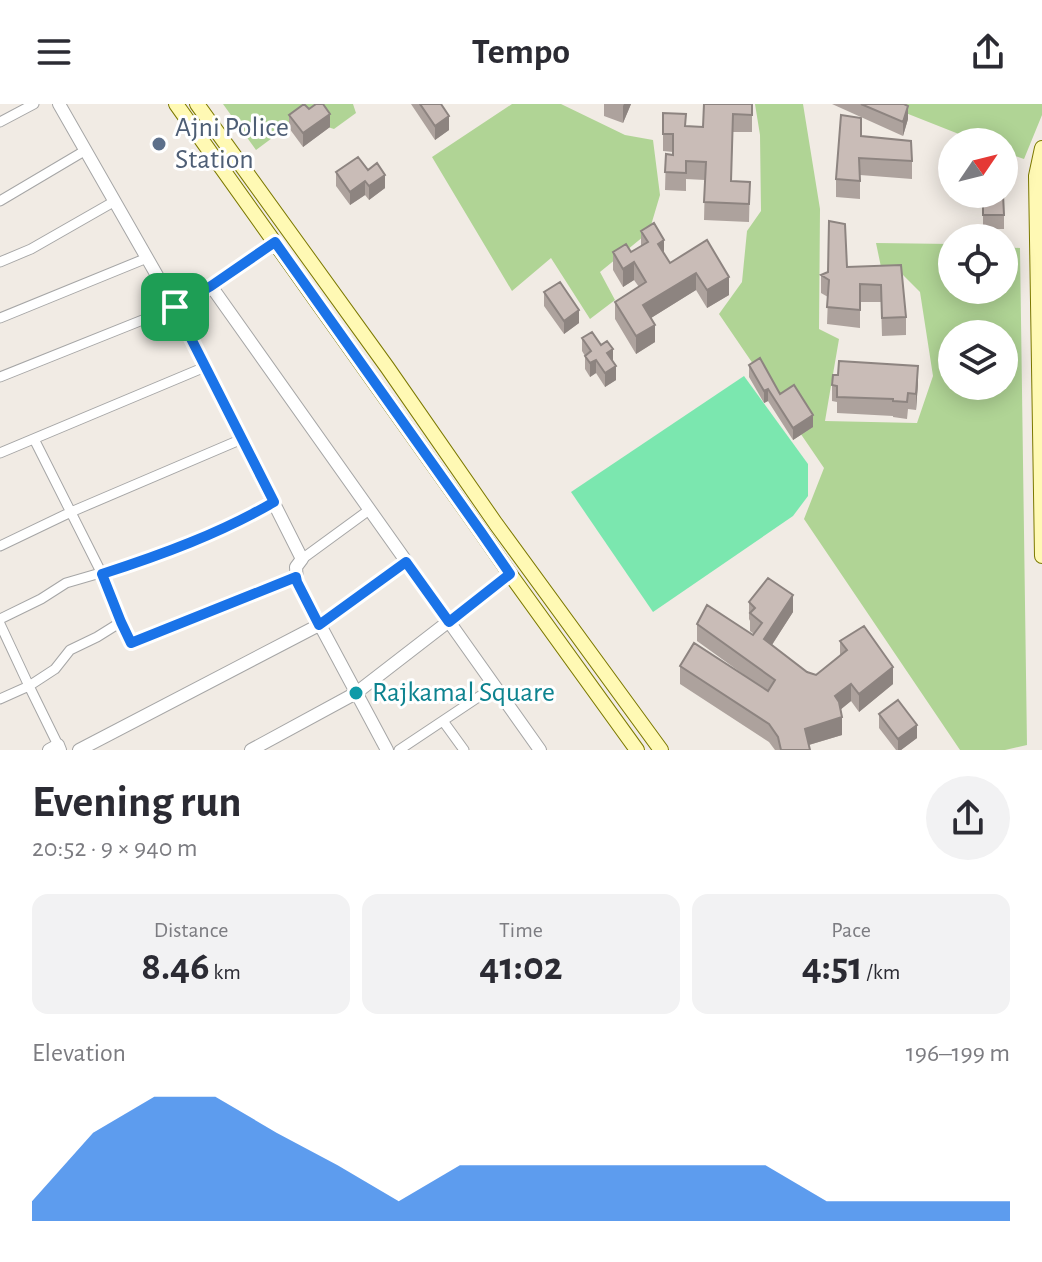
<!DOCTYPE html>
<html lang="en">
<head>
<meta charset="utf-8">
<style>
  :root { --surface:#fff; --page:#f2f2f3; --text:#2b2b33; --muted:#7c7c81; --accent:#1a73e8 }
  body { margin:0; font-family:"Alegreya Sans",sans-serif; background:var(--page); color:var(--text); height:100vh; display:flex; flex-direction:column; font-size:30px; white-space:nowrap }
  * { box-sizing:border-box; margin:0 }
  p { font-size:26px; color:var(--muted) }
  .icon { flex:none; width:44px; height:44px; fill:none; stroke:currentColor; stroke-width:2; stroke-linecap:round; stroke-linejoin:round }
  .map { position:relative; height:646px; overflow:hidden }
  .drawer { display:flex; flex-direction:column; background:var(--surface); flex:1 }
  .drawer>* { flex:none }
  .needle { width:52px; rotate:55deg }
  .buttons { position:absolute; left:938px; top:24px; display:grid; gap:16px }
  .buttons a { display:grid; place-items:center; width:80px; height:80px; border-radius:50%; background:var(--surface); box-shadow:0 4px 20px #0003; font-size:40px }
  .pin { position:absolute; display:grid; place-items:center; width:68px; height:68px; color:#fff; margin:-34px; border-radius:16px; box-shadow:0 4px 12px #0006 }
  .round { display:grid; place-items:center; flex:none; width:84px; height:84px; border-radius:42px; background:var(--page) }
  .headline { display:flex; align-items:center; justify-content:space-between; height:136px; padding:0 32px }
  h1 { font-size:44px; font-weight:700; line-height:60px }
  .figures { display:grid; grid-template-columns:repeat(3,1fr); gap:12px; height:136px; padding:8px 32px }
  .figures div { display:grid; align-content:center; border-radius:16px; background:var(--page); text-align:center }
  .figures b { font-size:40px; font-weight:700 }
  .figures small { font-size:22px; font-weight:400 }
  .figures p { font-size:22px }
  .chart { height:224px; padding:16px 32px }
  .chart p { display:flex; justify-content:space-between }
  .chart svg { width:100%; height:144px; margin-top:8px; fill:var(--accent); opacity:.7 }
  header { display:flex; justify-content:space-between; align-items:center; height:104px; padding:0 32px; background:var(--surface); font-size:36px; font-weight:700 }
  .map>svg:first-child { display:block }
</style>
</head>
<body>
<header><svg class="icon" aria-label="menu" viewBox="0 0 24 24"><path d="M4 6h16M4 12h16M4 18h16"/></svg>Tempo<svg class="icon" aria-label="share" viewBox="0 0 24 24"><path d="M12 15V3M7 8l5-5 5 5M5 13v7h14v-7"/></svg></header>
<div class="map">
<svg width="1042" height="646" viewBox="0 0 1042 646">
  <rect width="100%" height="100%" fill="#f1ebe4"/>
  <path fill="#b0d495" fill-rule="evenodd" d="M 223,0 L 353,0 L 356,9 L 334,25 L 299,14 L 256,46 Z
    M 512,0 L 561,0 L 625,31 L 653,36 L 660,91 L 649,128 L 600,168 L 615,196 L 590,215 L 551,154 L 512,187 L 432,53 Z
    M 755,0 L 803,0 L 820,105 L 819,225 L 839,235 L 825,317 L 917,319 L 933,272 L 920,188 L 901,169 L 881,163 L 876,139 L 952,140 L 952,186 L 1004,186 L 1004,143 L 1020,144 L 1027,641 L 1005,646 L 960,646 L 804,415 L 824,364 L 719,210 L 742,178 L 747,127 L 761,107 L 760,31 ZM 952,230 L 1004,230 L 1004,282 L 952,282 Z
    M 883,0 L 1042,0 L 1042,11 L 1024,55 L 1004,48 L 1004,38 L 979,38 Z"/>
  <path fill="#7be7af" d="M 744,272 L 808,360 L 808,392 L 793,412 L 653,508 L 571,388 Z"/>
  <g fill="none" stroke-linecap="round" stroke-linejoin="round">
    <g stroke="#a6a6a6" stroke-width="11">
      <path id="minor" d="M 0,18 L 34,0
        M 0,97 L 86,46
        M 0,158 L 31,145 L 115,97
        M 0,214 L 147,154
        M 0,273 L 175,203
        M 34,335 L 102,470 L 121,518 L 131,539 L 296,473
        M 0,349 L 205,263
        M 0,442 L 71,408 L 242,335
        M 302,455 L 369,406
        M 0,515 L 41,495 L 66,479 L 145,456 L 248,413 L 274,398
        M 0,520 L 29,582 L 55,565 L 70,546 L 97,533 L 121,518
        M 0,595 L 29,582 L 58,641
        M 443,617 L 464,646
        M 399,646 L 495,582"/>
    </g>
    <g stroke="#a6a6a6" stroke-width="14">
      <path id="tertiary" d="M 59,0 L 175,203 L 211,182
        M 275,138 L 211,182 L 540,646
        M 175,203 L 302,455 L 296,463 L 297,478 L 387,646
        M 49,646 L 58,641 L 60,646
        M 79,646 L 319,521 L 406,458
        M 251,646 L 356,589 L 510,470"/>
    </g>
    <g stroke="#7c7900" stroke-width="16">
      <path id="secondary" d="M 176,0 L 481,428 L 510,470 L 637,646
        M 197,0 L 387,263 L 496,420 L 661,646
        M 1042,44 L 1036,72 L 1042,452"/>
    </g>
    <use href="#minor" stroke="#fff" stroke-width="9"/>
    <use href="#tertiary" stroke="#fff" stroke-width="12"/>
    <use href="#secondary" stroke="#fff9b4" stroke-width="14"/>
  </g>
  <path fill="#ada29d" d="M 411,0 L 441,0 L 449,26 L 435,36 Z
    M 604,0 L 631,0 L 623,19 L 604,12 Z
    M 752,0 L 752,28 L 733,28 L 731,77 L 750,78 L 749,118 L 704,116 L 705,76 L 686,75 L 686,87 L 665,86 L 666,50 L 673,51 L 673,48 L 663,47 L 663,9 L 686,22 L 703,23 Z
    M 832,0 L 904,0 L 908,15 L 903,32 Z
    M 289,11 L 330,23 L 303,43 L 289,24 Z
    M 861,32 L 912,57 L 912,75 L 860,71 L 860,95 L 836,93 L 836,75 Z
    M 368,66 L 385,84 L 369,96 L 365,91 L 350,101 L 336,82 L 336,68 Z
    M 983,90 L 1004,111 L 1004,125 L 983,125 Z
    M 641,127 L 664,151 L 670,159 L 707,136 L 729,191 L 707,204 L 696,186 L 651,214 L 655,238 L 636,250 L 615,215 L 615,198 L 639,183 L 634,176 L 623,183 L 613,166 L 613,148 L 631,148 L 641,142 Z
    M 901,161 L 906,213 L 906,231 L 882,232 L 881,198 L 860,198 L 860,224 L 827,220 L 828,193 L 821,189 L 821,171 L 847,163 Z
    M 544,188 L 579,219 L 564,230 L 544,202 Z
    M 582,234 L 613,257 L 616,276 L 605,283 L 596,269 L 590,273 L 585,265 L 585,252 L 582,247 Z
    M 749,261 L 780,290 L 813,323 L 793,336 L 768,297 L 764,299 L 749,273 Z
    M 918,279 L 916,306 L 908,305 L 907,315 L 893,313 L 893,312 L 837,309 L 837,298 L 832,297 L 832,281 Z
    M 749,498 L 793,508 L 772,541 L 807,568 L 816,571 L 840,552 L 840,537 L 893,580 L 859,608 L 851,597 L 840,606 L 842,631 L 809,641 L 810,646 L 775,646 L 769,638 L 680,580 L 680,562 L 747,573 L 697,537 L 697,520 L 753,531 L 754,530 L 750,527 L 750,517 L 749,515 Z
    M 879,610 L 917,634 L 901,646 L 896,646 L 879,624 Z"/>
  <path fill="#8d8480" d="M 624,0 L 631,0 L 623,19 L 623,2 Z
    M 908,2 L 908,15 L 903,32 L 903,18 Z
    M 330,10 L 330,23 L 303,43 L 303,29 Z
    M 449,12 L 449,26 L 435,36 L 435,22 Z
    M 385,71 L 385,84 L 369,96 L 369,82 Z
    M 365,77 L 365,91 L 350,101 L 350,88 Z
    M 664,136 L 664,154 L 658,140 Z
    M 634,158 L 634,176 L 623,183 L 623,165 Z
    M 696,169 L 696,186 L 643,219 L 643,201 Z
    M 729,173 L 729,191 L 707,204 L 707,186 Z
    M 579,206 L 579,219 L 564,230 L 564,217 Z
    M 655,221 L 655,238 L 636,250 L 636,232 Z
    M 613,245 L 613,259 L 607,249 Z
    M 596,256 L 596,269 L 590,273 L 590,259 Z
    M 616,262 L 616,276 L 605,283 L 605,269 Z
    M 918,262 L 918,279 L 916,306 L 916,290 Z
    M 768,285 L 768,297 L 764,299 L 764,287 Z
    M 813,311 L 813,323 L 793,336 L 793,324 Z
    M 793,491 L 793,508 L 764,553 L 764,535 Z
    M 893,563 L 893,580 L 859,608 L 859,590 Z
    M 851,580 L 851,597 L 835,610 L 835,592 Z
    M 842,613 L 842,631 L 805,642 L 805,625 Z
    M 917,621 L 917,634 L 901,646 L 898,646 L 898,635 Z"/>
  <path fill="#c9bcb7" stroke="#8d8480" stroke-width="2" d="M 304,0 L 309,5 L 316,0 L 323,0 L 330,10 L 303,29 L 289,11 Z
    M 420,0 L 441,0 L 449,12 L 435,22 Z
    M 704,0 L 752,0 L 752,11 L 733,10 L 731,77 L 750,78 L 749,100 L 704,98 L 706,58 L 686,57 L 686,69 L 665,68 L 666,50 L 673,51 L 673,30 L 663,30 L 663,9 L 686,10 L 685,22 L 703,23 Z
    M 861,0 L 904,0 L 908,2 L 903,18 Z
    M 841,11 L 861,14 L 861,32 L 911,37 L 912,57 L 859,54 L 860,77 L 836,75 Z
    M 358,53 L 368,66 L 377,59 L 385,71 L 369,82 L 365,77 L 350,88 L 336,68 Z
    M 983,90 L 1003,90 L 1004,111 L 983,111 Z
    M 829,117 L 845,120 L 847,163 L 901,161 L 906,213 L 882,214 L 881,181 L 860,180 L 860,206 L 827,203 L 829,176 L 821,171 L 828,168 Z
    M 654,119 L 664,136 L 658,140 L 670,159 L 707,136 L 729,173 L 707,186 L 696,169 L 643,201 L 655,221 L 636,232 L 615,198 L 646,178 L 634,158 L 623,165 L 613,148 L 626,140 L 631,148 L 648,138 L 641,127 Z
    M 560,178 L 579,206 L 564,217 L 544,188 Z
    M 592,228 L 601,241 L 607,237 L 613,245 L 607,249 L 616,262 L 605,269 L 596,256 L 590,259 L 585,252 L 591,247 L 582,234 Z
    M 760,254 L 780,290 L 794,281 L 813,311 L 793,324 L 768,285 L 764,287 L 749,261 Z
    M 839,257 L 918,262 L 916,290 L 908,289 L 907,298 L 893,297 L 893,295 L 837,293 L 837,282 L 832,281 L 833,271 L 838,271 Z
    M 768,474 L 793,491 L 764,535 L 807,568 L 816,571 L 847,546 L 840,537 L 864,522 L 893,563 L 859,590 L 851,580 L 835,592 L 839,598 L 842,613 L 805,625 L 810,646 L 781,646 L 778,633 L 769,620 L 680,562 L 694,539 L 768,587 L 775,576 L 697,520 L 707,501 L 753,531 L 762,519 L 750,509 L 755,504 L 749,498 Z
    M 898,596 L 917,621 L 898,635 L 879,610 Z"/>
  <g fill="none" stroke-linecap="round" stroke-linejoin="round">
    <g stroke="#fff" stroke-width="16">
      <path id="route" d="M 275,138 L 481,428 L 510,470 L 449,518 L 406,458 L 319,521 L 297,478 L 296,473 L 131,539 L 121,518 L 102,470 C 161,451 221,429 274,398 L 175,203 L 211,182 Z"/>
    </g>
    <use href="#route" stroke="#1a73e8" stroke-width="10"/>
  </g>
  <circle fill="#5c6f8a" stroke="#fff" stroke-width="3" cx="159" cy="40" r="8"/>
  <circle fill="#0f9aa8" stroke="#fff" stroke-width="3" cx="356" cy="589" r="8"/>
  <g text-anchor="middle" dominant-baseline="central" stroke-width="6" stroke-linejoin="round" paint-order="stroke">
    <g font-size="28" fill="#4e5e75" stroke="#fff" text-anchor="start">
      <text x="175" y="24">Ajni Police<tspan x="175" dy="32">Station</tspan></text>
    </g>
    <g font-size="28" fill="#0d838f" stroke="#fff" text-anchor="start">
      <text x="372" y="589">Rajkamal Square</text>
    </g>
  </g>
</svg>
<div class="buttons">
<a><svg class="needle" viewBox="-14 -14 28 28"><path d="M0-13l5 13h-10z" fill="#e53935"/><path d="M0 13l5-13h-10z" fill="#7c7c81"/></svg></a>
<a><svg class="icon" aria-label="locate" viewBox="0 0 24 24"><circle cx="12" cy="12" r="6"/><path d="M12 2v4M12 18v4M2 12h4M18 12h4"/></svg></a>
<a><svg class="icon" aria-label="layers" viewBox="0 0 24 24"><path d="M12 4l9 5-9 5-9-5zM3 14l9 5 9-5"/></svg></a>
</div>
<div class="pin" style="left:175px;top:203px;background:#1e9e55"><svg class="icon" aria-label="arrive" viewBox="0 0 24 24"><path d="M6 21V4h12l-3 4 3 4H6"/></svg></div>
</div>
<section class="drawer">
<div class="headline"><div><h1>Evening run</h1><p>20:52 · 9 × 940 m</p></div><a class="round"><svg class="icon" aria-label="share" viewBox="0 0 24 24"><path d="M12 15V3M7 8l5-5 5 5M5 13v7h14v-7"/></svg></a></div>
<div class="figures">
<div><p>Distance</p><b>8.46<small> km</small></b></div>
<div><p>Time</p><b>41:02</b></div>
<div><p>Pace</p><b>4:51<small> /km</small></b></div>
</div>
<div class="chart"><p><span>Elevation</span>196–199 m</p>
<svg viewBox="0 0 160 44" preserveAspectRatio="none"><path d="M0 44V38L10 17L20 6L30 6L40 17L50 27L60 38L70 27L80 27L90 27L100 27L110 27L120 27L130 38L140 38L150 38L160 38V44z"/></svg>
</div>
</section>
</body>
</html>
